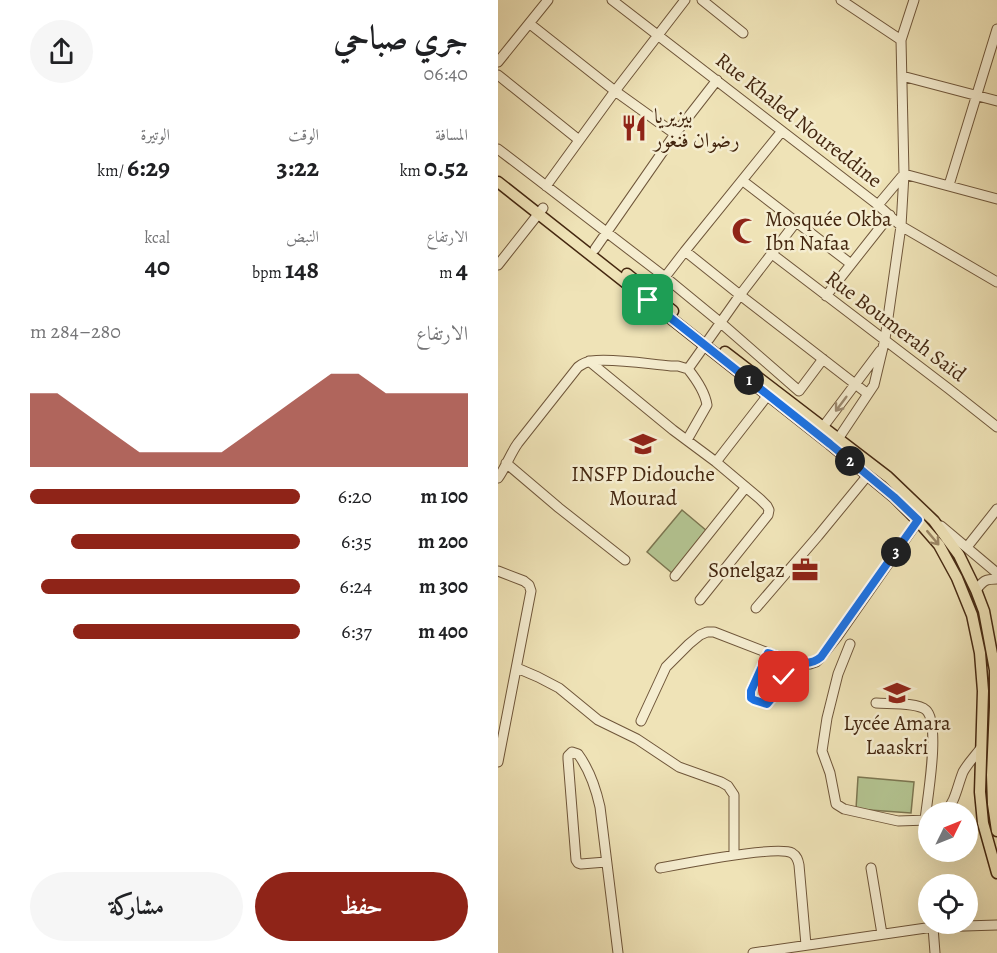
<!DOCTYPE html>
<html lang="ar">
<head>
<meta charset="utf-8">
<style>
  :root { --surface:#fff; --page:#f6f6f6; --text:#202124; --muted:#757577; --accent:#8f2418 }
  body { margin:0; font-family:Alegreya,Amiri,serif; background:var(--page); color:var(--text); direction:rtl; height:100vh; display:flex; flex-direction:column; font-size:22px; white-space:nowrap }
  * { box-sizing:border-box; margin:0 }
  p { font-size:20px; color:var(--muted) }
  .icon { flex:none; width:33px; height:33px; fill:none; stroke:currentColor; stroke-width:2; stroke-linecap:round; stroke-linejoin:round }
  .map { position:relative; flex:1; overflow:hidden; direction:ltr }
  .sheet { display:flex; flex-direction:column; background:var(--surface); width:498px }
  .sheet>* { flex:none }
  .needle { width:39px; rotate:47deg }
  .fabs { position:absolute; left:420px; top:802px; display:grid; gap:12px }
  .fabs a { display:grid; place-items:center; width:60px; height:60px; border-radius:50%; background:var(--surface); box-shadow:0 6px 24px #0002; font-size:30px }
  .pin { position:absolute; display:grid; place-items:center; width:51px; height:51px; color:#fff; margin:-26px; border-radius:12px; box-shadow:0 3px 9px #0006 }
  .km { position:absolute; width:30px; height:30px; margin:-15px; border-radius:50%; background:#222; color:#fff; font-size:16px; line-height:30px; text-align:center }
  .round { display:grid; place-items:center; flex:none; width:63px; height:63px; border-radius:32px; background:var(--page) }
  .headline { display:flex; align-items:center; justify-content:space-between; height:102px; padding:0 30px }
  h1 { font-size:33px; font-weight:700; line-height:45px }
  .stats { display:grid; grid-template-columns:repeat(3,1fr); gap:9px; height:102px; padding:6px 30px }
  .stats div { display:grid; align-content:center }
  .stats b { font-size:26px; font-weight:700 }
  .stats small { font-size:16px; font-weight:400 }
  .stats p { font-size:16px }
  .chart { height:168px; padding:12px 30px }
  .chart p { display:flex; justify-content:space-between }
  .chart svg { width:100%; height:108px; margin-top:6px; fill:var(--accent); opacity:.7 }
  .cta { display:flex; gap:12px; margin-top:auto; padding:12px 30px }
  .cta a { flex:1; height:69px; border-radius:36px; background:var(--accent); color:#fff; font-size:24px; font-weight:700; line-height:69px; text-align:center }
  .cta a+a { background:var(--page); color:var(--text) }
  ul { padding:0 30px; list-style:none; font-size:20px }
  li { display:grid; grid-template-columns:96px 72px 1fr; align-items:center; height:45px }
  li i { height:15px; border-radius:8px; background:var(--accent) }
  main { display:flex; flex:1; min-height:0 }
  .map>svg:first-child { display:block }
</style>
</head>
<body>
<main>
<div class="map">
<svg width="499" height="953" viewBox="0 0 499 953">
  <rect width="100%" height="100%" fill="#efe3b7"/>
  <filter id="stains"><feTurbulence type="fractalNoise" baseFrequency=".00333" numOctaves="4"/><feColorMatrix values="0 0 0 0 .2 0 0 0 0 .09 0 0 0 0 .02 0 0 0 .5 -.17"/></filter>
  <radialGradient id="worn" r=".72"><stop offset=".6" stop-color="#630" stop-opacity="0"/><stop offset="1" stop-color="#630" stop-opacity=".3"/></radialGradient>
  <path fill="#b4c592" stroke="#7c7651" stroke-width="1.5" d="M 184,510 L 209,531 L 174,573 L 149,552 Z
    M 360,777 L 416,782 L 413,813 L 358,809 Z"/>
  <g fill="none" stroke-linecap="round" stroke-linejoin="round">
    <g stroke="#6f563a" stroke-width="11">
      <path id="minor" d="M 114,0 L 380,205 L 403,226 L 499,282
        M 204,0 L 245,33
        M 343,0 L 403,40
        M 32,24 L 117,91 L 177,134
        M 0,62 L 50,0
        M 0,75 L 81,140
        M 404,76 L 499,101
        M 0,149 L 167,277 L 223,323 L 301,391 L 325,359
        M 245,181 L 353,264
        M 451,185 L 499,29
        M 48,186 L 117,91 L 187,0
        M 380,205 L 406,174 L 499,199
        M 97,249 L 177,134 L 219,80
        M 187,251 L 242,295 L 370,394
        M 274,254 L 451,389 L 499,427
        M 0,265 L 45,208
        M 154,294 L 187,251 L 284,131
        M 328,296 L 392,215
        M 211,339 L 242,295 L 298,222
        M 91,361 L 175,430 L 218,462
        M 325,427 L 382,351
        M 340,439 L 376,385 L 387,339 L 403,226 L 406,174 L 403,40 L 416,0
        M 189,440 L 209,405 C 207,392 198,379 190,369
        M 8,463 L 61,508 L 127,560
        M 0,478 C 8,467 12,454 20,443 L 80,367 C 84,364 87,362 93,361 C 115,358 150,364 173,366 L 180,366 L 190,369 L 207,345
        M 443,526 L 499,573
        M 469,547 L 499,509
        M 0,571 L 26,581 L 31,585 L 33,591 L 0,762
        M 177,576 L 248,487
        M 478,590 C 485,581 487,579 499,579
        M 202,600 L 270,515 L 271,510 L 269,506 L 262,499 L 218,462 L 270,395
        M 258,608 L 320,536 L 370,475
        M 352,644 L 340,674 L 329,718 L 324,751 L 332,773 L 338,804 L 346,809 L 400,821 L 430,820
        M 270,653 L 253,691 L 253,697 L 256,700 L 269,703 L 274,698 L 286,677
        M 19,668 L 40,677 L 61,688 L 100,720 L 139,739 L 181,767 L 223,782 L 230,786 L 236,795 L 236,855
        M 378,703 C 390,704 419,702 428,710 C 443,724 429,800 427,820
        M 143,721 L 168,667 L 191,644 L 202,635 L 209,632 L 216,632 L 270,653 L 303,663 L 312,664 L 318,662 L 323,657 L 339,637 L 420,521
        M 447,813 C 458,800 459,787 465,772 C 470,763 477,756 483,748
        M 108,862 L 83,864 L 80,863 L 78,860 L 70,759 L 70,756 L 74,752 L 80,754 C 91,769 98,789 102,807 L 120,953
        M 162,868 C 183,864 280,845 294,853 C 299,856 300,860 301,865 L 308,945
        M 373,868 L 384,934
        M 435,927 L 437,953
        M 255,953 L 435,927 L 499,925"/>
    </g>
    <g stroke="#442710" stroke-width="13">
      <path id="major" d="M 0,182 L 332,444 L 396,497 L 420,521 L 441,545 L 459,578 L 474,615 L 482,653 L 485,691 L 482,792 L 485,823 L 499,873
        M 129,274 L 175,311
        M 227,352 L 390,477 L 436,521 L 461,555 L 478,590 L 486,611 L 497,670 L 497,707 L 494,775 L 495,804 L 499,831"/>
    </g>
    <use href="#minor" stroke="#f5edd0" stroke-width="9"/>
    <use href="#major" stroke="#efe3b7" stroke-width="10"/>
  </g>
  <defs><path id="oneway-shaft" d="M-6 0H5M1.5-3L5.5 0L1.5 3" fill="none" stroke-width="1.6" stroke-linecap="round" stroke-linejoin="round" transform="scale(1.5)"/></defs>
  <use stroke="#9c8a70" href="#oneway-shaft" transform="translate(343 404) rotate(127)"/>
  <use stroke="#9a8564" href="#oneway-shaft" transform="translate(435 538) rotate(50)"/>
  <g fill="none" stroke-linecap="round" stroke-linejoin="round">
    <g stroke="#fff" stroke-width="12">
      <path id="route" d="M 150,300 L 332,444 L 396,497 L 420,520 L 323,657 C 308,670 287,658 270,653 L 253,691 L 253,698 L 256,700 L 269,704 L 274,698 L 286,677"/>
    </g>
    <use href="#route" stroke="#1a73e8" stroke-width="8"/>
  </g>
  <defs>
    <g id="restaurant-bare" transform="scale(2.07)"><path d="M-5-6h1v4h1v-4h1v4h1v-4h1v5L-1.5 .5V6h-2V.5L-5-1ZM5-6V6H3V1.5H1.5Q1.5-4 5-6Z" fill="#8f2418" stroke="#f5edd0" stroke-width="2.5" paint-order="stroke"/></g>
    <g id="mosque-bare" transform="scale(2.07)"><path d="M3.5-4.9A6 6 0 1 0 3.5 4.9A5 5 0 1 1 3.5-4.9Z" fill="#8f2418" stroke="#f5edd0" stroke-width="2.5" paint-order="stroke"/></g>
    <g id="university-bare" transform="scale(2.07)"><path d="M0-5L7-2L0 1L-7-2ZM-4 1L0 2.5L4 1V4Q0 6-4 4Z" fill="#8f2418" stroke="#f5edd0" stroke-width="2.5" paint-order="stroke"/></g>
    <g id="office-bare" transform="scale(2.07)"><path d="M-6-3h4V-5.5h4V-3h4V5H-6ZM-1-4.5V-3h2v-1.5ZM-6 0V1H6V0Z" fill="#8f2418" stroke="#f5edd0" stroke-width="2.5" paint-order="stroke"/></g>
    <g id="school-bare" transform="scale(2.07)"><path d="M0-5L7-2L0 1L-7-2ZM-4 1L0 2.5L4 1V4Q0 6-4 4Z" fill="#8f2418" stroke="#f5edd0" stroke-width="2.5" paint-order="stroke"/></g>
  </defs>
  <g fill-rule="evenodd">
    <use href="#restaurant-bare" x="136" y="128"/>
    <use href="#mosque-bare" x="247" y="231"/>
    <use href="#university-bare" x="145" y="444"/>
    <use href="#office-bare" x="307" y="570"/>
    <use href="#school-bare" x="399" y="693"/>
  </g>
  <g text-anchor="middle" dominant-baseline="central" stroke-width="5" stroke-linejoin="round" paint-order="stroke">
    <g font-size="21" fill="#442710" stroke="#f5edd0" text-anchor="start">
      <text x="156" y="116">بيزيريا<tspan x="156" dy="24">رضوان فنغور</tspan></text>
      <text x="267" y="219">Mosquée Okba<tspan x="267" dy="24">Ibn Nafaa</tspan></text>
      <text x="145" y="474" text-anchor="middle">INSFP Didouche<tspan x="145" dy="24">Mourad</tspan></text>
      <text x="287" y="570" text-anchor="end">Sonelgaz</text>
      <text x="399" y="723" text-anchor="middle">Lycée Amara<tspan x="399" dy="24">Laaskri</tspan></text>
    </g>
    <g font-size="21" fill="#442710" stroke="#f5edd0">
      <text transform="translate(301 120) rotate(38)">Rue Khaled Noureddine</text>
      <text transform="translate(398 326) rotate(37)">Rue Boumerah Saïd</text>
    </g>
  </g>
  <rect width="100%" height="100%" filter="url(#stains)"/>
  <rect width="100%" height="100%" fill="url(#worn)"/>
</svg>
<div class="fabs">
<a><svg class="needle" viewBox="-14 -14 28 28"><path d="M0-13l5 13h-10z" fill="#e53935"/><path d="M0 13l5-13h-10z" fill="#757577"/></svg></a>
<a><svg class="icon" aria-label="locate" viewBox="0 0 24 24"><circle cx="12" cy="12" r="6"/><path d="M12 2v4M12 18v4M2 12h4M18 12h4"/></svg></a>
</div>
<div class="pin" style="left:150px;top:300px;background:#1e9e55"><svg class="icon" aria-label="arrive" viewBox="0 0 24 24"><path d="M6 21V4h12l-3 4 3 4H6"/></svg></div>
<div class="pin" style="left:286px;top:677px;background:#d93025"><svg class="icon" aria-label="check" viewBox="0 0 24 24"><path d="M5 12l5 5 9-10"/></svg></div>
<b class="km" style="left:251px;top:380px">1</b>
<b class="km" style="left:352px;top:461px">2</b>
<b class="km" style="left:398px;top:552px">3</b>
</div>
<section class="sheet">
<div class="headline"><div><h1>جري صباحي</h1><p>06:40</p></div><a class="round"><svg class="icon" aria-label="share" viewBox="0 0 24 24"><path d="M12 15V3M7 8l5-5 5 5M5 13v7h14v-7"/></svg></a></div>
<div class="stats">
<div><p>المسافة</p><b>0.52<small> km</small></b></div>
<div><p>الوقت</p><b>3:22</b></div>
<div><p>الوتيرة</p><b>6:29<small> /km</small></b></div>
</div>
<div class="stats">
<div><p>الارتفاع</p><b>4<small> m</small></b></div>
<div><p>النبض</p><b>148<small> bpm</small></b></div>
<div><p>kcal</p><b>40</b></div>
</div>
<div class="chart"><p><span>الارتفاع</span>280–284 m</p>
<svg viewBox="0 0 160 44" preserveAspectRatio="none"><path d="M0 44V14L10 14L20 22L30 30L40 38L50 38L60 38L70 38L80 30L90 22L100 14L110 6L120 6L130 14L140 14L150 14L160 14V44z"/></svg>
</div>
<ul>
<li><b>100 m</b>6:20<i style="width:100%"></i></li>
<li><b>200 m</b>6:35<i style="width:85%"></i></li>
<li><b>300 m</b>6:24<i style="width:96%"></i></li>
<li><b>400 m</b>6:37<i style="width:84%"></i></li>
</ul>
<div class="cta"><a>حفظ</a><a>مشاركة</a></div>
</section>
</main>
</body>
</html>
